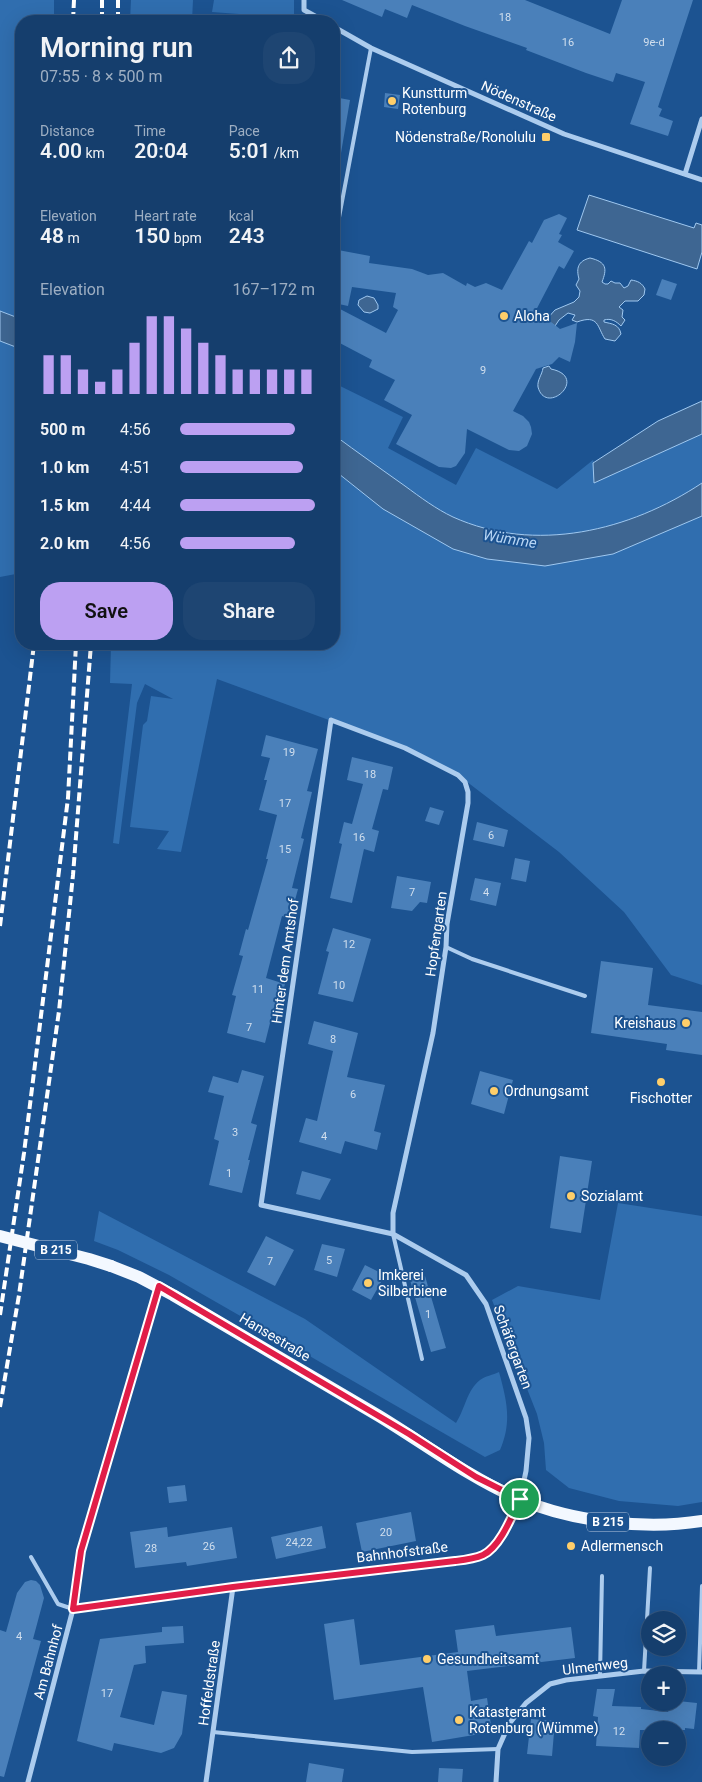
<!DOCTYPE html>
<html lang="en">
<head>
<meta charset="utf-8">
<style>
  :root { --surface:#153e6d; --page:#1e4572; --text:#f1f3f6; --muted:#9daec2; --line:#345780; --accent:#bca0f2 }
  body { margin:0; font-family:Roboto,sans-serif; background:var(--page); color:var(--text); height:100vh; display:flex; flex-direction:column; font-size:19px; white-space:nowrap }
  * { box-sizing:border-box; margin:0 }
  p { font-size:16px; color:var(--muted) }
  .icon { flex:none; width:28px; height:28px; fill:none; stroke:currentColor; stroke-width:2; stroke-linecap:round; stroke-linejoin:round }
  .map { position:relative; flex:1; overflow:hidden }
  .sheet { position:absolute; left:15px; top:15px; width:325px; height:635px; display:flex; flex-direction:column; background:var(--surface); border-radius:20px; box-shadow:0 5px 20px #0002,0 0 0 1px var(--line) }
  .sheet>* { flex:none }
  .controls { position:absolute; left:641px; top:1611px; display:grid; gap:10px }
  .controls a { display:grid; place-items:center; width:45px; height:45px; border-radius:50%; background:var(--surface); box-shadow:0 5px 20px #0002,0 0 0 1px var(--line); font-size:25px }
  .pin { position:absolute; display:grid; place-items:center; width:42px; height:42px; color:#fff; margin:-21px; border:2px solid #fff; border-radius:50%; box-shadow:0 1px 5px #0007 }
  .round { display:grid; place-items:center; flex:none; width:52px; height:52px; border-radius:20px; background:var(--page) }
  .overview { display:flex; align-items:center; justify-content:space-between; height:85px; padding:0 25px }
  h1 { font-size:28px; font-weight:600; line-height:38px }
  .stats { display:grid; grid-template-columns:repeat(3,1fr); gap:8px; height:85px; padding:5px 25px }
  .stats div { display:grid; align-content:center }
  .stats b { font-size:21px; font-weight:600 }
  .stats small { font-size:14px; font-weight:400 }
  .stats p { font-size:14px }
  .chart { height:140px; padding:10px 25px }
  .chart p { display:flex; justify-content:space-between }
  .chart svg { width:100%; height:90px; margin-top:5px; stroke:var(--accent); stroke-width:6 }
  .primary-button { display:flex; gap:10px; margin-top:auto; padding:10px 25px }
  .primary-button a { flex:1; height:58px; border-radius:20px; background:var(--accent); color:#111; font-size:20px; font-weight:600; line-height:58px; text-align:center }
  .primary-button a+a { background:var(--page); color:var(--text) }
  ul { padding:0 25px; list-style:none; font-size:16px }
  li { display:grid; grid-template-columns:80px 60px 1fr; align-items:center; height:38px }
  li i { height:12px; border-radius:6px; background:var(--accent) }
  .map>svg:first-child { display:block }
</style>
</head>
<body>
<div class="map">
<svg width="702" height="1782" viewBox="0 0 702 1782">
  <rect width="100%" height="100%" fill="#1c5391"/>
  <path fill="#306eaf" d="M 0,0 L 54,0 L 54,21 L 21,21 L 21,573 L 0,577 Z
    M 131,0 L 193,0 L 192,21 L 130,21 Z
    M 214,0 L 294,0 L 294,18 L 212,12 Z
    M 334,383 L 403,417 L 388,448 L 456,485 L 476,448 L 557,489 L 593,460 L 594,463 L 658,421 L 702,401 L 702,985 L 671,975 L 624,912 L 559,852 L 458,775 L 405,748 L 217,679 L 181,852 L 157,849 L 169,831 L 130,827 L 143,725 L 147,721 L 151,696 L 173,699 L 145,684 L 137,703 L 119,844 L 113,843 L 132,684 L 110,683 L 111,644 L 334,644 Z
    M 618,1203 L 702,1216 L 702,1502 L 678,1506 L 619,1501 L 569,1488 L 546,1470 L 544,1443 L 537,1414 L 492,1300 L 518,1286 L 600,1300 Z
    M 99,1211 L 305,1319 L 456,1423 C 465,1409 467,1390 480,1380 C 485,1376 493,1375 499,1372 C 507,1401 512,1422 500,1450 L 485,1457 L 169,1275 L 118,1250 L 94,1241 Z"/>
  <path fill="#3e6692" stroke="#9fc8f0" d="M 589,195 L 694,228 L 696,223 L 702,225 L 702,252 L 697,269 L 577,230 Z
    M 590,258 C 607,262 607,269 602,282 L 605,284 L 608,284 L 611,281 L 615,283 L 620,283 L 624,288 L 628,286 L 631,280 C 638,281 642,283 645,289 L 644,295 L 638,301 L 625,301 L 619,307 L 623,310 L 622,317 L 625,320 L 621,326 C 616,321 611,318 604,320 L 604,322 C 612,324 619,324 621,334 L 615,341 L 605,339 C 597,327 599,314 577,322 L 572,320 L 575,315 L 568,313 L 559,320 L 555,326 L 546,320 L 555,310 L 574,302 L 579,297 L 580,291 L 576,285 L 579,279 C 576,268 578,261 590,258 Z
    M 367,296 L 374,298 L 378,305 L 378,309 L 370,313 L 364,312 L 358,305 L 359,300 Z
    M 0,311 L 21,319 L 21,349 L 0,341 Z
    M 549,366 L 551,369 C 590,377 546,417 538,387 C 537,380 542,375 543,368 Z
    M 702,401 L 702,434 L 594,483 L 593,463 L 658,421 Z
    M 334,435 C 357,452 381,469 405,486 C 420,497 436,509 453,517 C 535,554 630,531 702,483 L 702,516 L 613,554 L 545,566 L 521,563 L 487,559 L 453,549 L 383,509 L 334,470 Z"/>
  <path fill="#4a80ba" d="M 342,0 L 525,0 L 610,34 L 622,0 L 693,0 L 658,107 L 662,109 L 659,116 L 673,121 L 668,136 L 630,124 L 645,82 L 616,73 L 613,82 L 586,73 L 526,50 L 527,48 L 465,26 L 412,5 L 407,18 L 385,9 L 382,17 Z
    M 385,93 L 400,95 L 398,109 L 384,107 Z
    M 334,97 L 350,100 L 341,153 L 334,153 Z
    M 559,214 L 567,218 L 559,234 L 562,235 L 558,242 L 574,251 L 564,269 L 559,266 L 534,314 L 551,322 L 560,329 L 577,323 L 575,342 L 570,362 L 559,357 L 552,364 L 536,369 L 513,411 L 523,416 L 529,422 L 531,427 L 532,434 L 527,446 L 519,451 L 509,450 L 467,429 L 465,453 L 456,466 L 451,468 L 439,467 L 396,444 L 412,415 L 384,400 L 395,380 L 369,367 L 372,360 L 334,340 L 334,319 L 340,309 L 386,333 L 398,310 L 393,307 L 396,293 L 352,287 L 348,306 L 334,303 L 334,276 L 338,250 L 370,256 L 369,263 L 412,269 L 428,275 L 443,273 L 466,286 L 467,283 L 475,287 L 486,283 L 502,290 L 529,241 L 532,243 L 544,220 Z
    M 662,279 L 677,284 L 671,300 L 656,295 Z
    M 266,735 L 318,749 L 307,791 L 312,792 L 301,838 L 304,839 L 292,888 L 298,889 L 290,919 L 282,916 L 266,978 L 285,984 L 278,1008 L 274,1007 L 265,1043 L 227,1033 L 236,996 L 232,995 L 243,956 L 239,955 L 246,929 L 248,930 L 268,859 L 266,859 L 277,815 L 259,810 L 267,780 L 264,780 L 270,758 L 261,756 Z
    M 352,757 L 393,767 L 388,790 L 383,789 L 372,829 L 379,831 L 374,852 L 364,849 L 352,903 L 330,898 L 342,844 L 339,843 L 344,822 L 352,824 L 363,784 L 347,780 Z
    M 430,807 L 444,811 L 439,825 L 425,821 Z
    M 477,822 L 508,830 L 504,847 L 473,840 Z
    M 515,858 L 530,861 L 526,882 L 511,879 Z
    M 397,876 L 431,882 L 427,903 L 420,902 L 412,911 L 391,908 Z
    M 475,878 L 501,883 L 496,906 L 470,900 Z
    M 333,928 L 371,939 L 353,1002 L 318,994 L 329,952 L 326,951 Z
    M 601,961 L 653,968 L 648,1005 L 702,1012 L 702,1055 L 666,1050 L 667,1044 L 591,1033 Z
    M 314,1021 L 358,1033 L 347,1077 L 385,1085 L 374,1131 L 381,1133 L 377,1150 L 345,1141 L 341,1154 L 299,1142 L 306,1118 L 317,1121 L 333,1051 L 308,1044 Z
    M 242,1070 L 264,1076 L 251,1123 L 257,1125 L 248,1160 L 250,1160 L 242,1193 L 209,1185 L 219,1141 L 214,1139 L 224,1096 L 208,1092 L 213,1076 L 238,1083 Z
    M 480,1071 L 513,1080 L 504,1114 L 471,1104 Z
    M 560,1156 L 592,1161 L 581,1233 L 550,1228 Z
    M 302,1171 L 331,1179 L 320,1200 L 296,1194 Z
    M 266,1236 L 294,1250 L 275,1286 L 247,1272 Z
    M 322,1244 L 345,1249 L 337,1277 L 314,1270 Z
    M 365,1265 L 385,1275 L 371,1300 L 352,1290 Z
    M 425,1276 L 446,1348 L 431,1352 L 410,1280 Z
    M 185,1485 L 187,1501 L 169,1503 L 167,1487 Z
    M 411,1512 L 416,1541 L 362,1552 L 356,1523 Z
    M 322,1526 L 326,1548 L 276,1559 L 271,1537 Z
    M 167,1527 L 168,1537 L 232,1527 L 237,1558 L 187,1566 L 186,1562 L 135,1568 L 130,1532 Z
    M 31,1580 L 36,1581 L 40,1585 L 44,1598 L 33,1639 L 41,1641 L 4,1777 L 0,1776 L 0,1630 L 6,1632 L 17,1593 L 25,1582 Z
    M 354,1619 L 360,1665 L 458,1652 L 455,1630 L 494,1625 L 496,1636 L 571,1627 L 575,1658 L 467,1671 L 471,1701 L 487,1698 L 492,1732 L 432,1742 L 423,1687 L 334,1700 L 324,1624 Z
    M 183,1626 L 184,1643 L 145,1646 L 146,1663 L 134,1665 L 120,1717 L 154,1725 L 162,1691 L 187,1695 L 182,1734 L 174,1748 L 161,1753 L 114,1743 L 112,1751 L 77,1741 L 100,1639 L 162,1632 L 162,1627 Z
    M 597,1689 L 615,1689 L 612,1706 L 641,1707 L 641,1709 L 668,1712 L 669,1702 L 678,1702 L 678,1701 L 697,1703 L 694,1729 L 685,1728 L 685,1730 L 640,1730 L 639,1748 L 596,1746 L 598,1717 L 593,1716 Z
    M 531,1719 L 555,1721 L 552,1756 L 527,1754 Z
    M 309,1763 L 344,1769 L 342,1782 L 306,1782 Z
    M 439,1768 L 463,1769 L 462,1782 L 438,1782 Z"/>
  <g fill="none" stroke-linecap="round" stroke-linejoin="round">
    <path stroke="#acccee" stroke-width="4" d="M 334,244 L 371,48
      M 446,947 L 472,959 L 585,996
      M 393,1234 L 422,1359
      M 31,1557 L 58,1604 L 73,1609
      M 644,1671 L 650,1568
      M 699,1672 L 702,1586
      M 600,1676 L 602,1576
      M 213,1732 L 412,1752 L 498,1749"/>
    <path stroke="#acccee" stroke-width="5" d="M 304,0 L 304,10 L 324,21
      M 334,27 L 371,48 L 564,134 L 702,180
      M 685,174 L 702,119
      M 73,1609 L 233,1587 L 476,1558 L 484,1555 L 492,1549 L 508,1524 L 520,1499 L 526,1471 L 529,1438 L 526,1418 L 486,1304 L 466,1275 L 393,1234 L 261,1205 L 331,720 L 405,748 L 458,775 L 465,782 L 468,792 L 468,803 L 447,924 L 446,947 L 433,1033 L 393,1213 L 393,1234
      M 28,1782 L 73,1609 L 81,1551 L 159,1288
      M 206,1782 L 233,1587
      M 496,1782 L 498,1749 L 509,1724 L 526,1703 L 550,1684 L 566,1680 L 644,1671 L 702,1672"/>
    <path stroke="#f3f8ff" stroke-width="12" d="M 111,1266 L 139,1277 L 173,1295 C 242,1335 310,1376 379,1416 C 425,1444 470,1478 519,1499 C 573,1522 645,1530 702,1521"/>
    <path stroke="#fff" stroke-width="4" stroke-dasharray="9 4" stroke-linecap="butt" d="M 73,21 L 74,0
      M 102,21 L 102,0
      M 118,21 L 118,0
      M 0,926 L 34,644
      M 0,1315 L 24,1153 L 68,798 L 76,644
      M 0,1407 L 19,1295 L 59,1011 L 73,875 L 91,644"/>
    <path stroke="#f3f8ff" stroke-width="12" d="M 0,1236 L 89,1259 L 111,1266"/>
  </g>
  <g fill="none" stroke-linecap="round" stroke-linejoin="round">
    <g stroke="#fff" stroke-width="10">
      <path id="route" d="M 159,1286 L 409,1434 L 476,1477 L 520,1499 C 512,1516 500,1547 483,1555 C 474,1559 464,1560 455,1561 L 233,1587 L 73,1609 L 81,1551 Z"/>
    </g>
    <use href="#route" stroke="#e11d48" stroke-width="6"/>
  </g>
  <g fill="#fece6a" stroke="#1c5391" stroke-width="2">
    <circle cx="392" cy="101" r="5"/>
    <rect x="541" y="132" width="10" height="10" rx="2.5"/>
    <circle cx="504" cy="316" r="5"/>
    <circle cx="686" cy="1023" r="5"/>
    <circle cx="661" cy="1082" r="5"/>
    <circle cx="494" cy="1091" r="5"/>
    <circle cx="571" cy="1196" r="5"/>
    <circle cx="368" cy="1283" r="5"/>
    <circle cx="571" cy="1546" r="5"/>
    <circle cx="427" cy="1659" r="5"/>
    <circle cx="459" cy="1720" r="5"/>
  </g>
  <g text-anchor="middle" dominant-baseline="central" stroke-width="4" stroke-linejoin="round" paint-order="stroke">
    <g font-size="11" fill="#d2dfee">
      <text x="505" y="17">18</text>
      <text x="568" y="42">16</text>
      <text x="654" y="42">9e-d</text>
      <text x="483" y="370">9</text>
      <text x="289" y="752">19</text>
      <text x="370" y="774">18</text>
      <text x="285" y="803">17</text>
      <text x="491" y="835">6</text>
      <text x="359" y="837">16</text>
      <text x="285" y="849">15</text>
      <text x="412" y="892">7</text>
      <text x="486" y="892">4</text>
      <text x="349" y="944">12</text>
      <text x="339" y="985">10</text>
      <text x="258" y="989">11</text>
      <text x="249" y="1027">7</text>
      <text x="333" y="1039">8</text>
      <text x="353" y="1094">6</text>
      <text x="235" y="1132">3</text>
      <text x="324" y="1136">4</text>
      <text x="229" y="1173">1</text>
      <text x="329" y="1260">5</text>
      <text x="270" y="1261">7</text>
      <text x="428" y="1314">1</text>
      <text x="386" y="1532">20</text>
      <text x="299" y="1542">24,22</text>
      <text x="209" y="1546">26</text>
      <text x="151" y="1548">28</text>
      <text x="19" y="1636">4</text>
      <text x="107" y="1693">17</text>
      <text x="619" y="1731">12</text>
    </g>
    <g fill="#1c5391" stroke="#bbcbde" stroke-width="1">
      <rect x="35" y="1240.5" width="42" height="19" rx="4"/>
      <rect x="587" y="1512.5" width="42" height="19" rx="4"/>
    </g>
    <g font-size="12" font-weight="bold" fill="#fff">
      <text x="56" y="1250">B 215</text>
      <text x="608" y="1522">B 215</text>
    </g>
    <g font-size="14" fill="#fff" stroke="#1c5391" text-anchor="start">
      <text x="402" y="93">Kunstturm<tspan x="402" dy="16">Rotenburg</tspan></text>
      <text x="536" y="137" text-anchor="end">Nödenstraße/Ronolulu</text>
      <text x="514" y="316">Aloha</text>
      <text x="676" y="1023" text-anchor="end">Kreishaus</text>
      <text x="504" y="1091">Ordnungsamt</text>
      <text x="661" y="1098" text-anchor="middle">Fischotter</text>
      <text x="581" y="1196">Sozialamt</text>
      <text x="378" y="1275">Imkerei<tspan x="378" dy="16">Silberbiene</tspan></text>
      <text x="581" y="1546">Adlermensch</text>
      <text x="437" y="1659">Gesundheitsamt</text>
      <text x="469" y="1712">Katasteramt<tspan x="469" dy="16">Rotenburg (Wümme)</tspan></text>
    </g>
    <g font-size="14" fill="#fff" stroke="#1c5391">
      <text transform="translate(519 101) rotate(24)">Nödenstraße</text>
      <text transform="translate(436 934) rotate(-82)">Hopfengarten</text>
      <text transform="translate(285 961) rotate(-82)">Hinter dem Amtshof</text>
      <text transform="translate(275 1337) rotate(31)">Hansestraße</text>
      <text transform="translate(513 1347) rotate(70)">Schäfergarten</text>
      <text transform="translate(402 1552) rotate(-7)">Bahnhofstraße</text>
      <text transform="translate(48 1662) rotate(-75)">Am Bahnhof</text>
      <text transform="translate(595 1666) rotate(-7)">Ulmenweg</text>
      <text transform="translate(209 1683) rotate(-82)">Hoffeldstraße</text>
    </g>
    <g font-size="15" font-style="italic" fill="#b8d6f5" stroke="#1c5391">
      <text transform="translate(510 539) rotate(9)">Wümme</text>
    </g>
  </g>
</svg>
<div class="controls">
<a><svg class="icon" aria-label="layers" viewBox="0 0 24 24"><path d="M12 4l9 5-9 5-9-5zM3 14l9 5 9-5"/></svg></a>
<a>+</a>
<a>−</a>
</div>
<div class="pin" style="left:520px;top:1499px;background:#1e9e55"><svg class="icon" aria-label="arrive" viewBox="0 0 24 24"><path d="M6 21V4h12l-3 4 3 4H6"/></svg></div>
<section class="sheet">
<div class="overview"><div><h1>Morning run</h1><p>07:55 · 8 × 500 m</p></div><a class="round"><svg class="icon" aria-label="share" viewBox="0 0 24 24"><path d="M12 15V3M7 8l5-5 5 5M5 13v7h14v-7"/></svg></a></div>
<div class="stats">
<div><p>Distance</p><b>4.00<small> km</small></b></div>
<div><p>Time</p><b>20:04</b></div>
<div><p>Pace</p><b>5:01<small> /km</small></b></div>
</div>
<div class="stats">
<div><p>Elevation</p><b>48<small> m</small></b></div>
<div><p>Heart rate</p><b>150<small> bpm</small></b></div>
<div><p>kcal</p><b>243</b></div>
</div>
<div class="chart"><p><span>Elevation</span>167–172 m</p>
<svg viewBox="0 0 160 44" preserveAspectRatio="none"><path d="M5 44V25M15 44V25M25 44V32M35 44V38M45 44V32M55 44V19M65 44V6M75 44V6M85 44V12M95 44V19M105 44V25M115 44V32M125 44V32M135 44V32M145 44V32M155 44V32"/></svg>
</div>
<ul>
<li><b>500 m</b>4:56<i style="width:85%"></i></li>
<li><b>1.0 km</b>4:51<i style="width:91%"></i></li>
<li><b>1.5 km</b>4:44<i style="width:100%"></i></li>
<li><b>2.0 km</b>4:56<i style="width:85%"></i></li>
</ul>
<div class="primary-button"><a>Save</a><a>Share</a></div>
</section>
</div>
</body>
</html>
